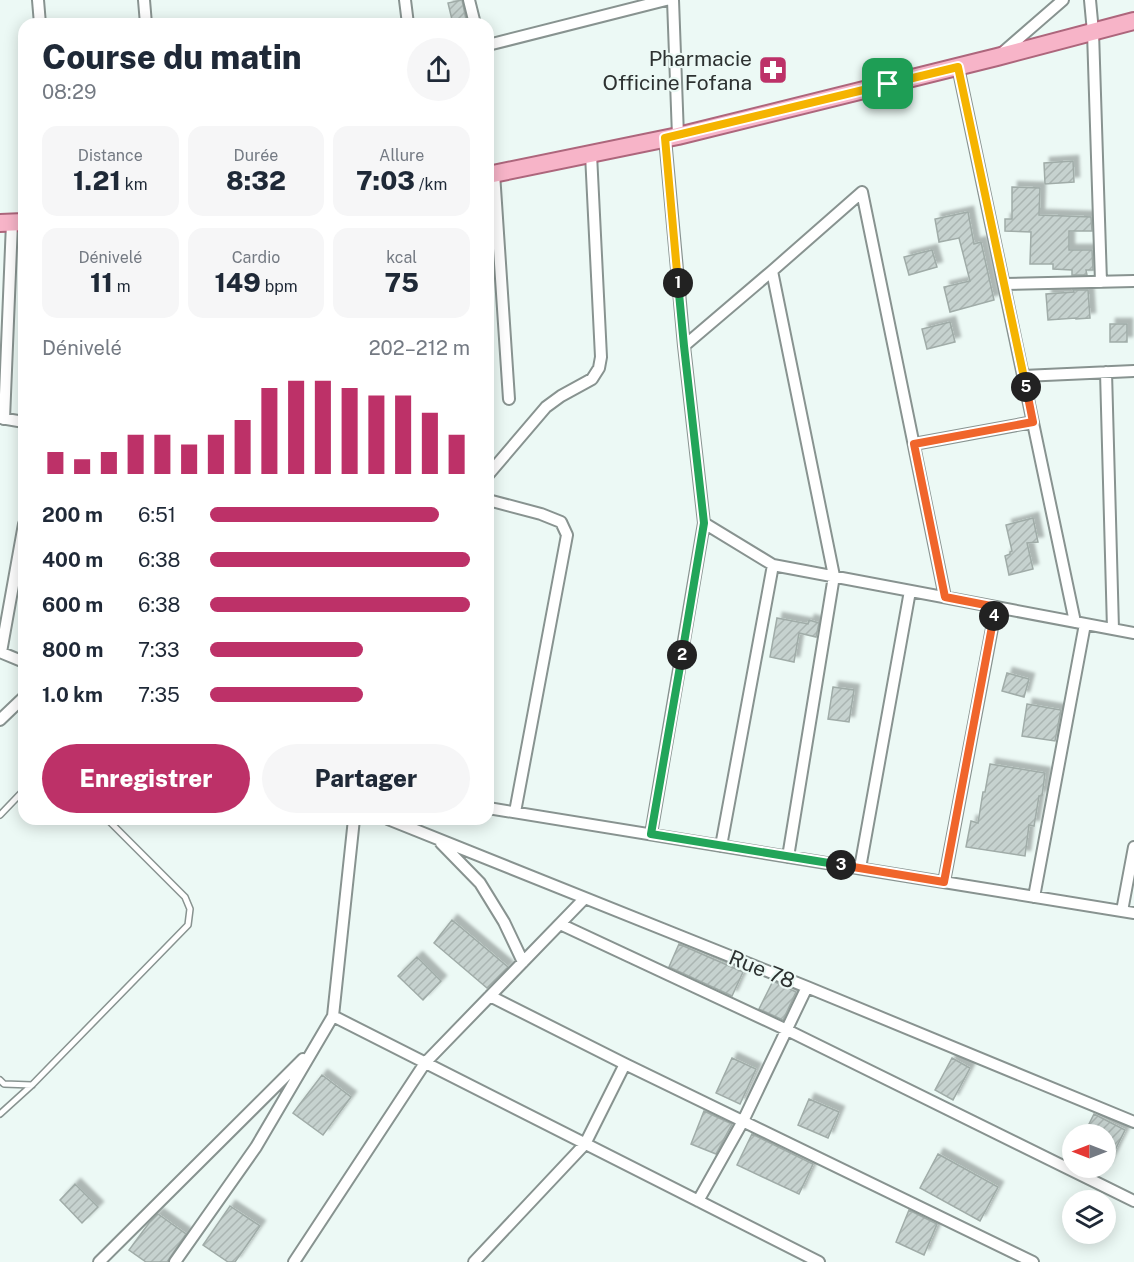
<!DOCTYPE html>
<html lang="fr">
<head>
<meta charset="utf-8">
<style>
  :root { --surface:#fff; --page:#f6f6f7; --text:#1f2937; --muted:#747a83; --accent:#bd3168 }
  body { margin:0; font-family:"Public Sans",sans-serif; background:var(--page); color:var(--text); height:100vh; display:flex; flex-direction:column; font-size:22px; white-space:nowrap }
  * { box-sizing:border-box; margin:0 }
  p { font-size:20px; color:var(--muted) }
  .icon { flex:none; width:33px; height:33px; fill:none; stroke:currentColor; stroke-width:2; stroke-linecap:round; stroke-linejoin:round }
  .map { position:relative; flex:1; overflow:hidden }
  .side { position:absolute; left:18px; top:18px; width:476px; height:807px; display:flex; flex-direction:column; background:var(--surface); border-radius:18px; box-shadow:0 3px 15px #0003 }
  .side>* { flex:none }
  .needle { width:39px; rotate:270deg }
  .controls { position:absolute; left:1062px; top:1124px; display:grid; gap:12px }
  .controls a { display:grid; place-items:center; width:54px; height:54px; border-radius:50%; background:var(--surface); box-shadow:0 3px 15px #0003; font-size:30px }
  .pin { position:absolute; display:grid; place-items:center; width:51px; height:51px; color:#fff; margin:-26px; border-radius:12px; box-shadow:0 3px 9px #0006 }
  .km { position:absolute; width:30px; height:30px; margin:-15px; border-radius:50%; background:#222; color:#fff; font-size:16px; line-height:30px; text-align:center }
  .round { display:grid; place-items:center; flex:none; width:63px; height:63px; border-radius:32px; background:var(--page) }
  .head { display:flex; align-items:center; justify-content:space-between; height:102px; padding:0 24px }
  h1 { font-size:33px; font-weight:800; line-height:45px }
  .figures { display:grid; grid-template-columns:repeat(3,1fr); gap:9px; height:102px; padding:6px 24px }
  .figures div { display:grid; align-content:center; border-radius:15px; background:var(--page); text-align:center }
  .figures b { font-size:26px; font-weight:800 }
  .figures small { font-size:16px; font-weight:400 }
  .figures p { font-size:16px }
  .chart { height:168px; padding:12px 24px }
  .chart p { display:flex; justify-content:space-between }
  .chart svg { width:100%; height:108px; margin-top:6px; stroke:var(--accent); stroke-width:6 }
  .primary-button { display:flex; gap:12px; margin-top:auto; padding:12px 24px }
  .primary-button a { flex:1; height:69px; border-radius:36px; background:var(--accent); color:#fff; font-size:24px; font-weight:800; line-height:69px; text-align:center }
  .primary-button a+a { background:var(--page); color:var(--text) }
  ul { padding:0 24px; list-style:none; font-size:20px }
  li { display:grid; grid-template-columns:96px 72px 1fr; align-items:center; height:45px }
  li i { height:15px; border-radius:8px; background:var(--accent) }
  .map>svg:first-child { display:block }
</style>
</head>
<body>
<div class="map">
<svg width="1134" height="1262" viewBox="0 0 1134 1262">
  <defs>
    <pattern id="building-hatch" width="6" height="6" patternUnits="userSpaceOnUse" patternTransform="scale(1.5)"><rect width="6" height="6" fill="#c6d2cf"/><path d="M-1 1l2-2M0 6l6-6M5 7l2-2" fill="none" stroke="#aab5b2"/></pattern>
    <filter id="shadow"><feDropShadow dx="5.5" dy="-5.5" stdDeviation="1.5" flood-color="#0004"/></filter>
  </defs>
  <rect width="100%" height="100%" fill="#ecf9f5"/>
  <path fill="url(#building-hatch)" stroke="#a0aca8" stroke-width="1.5" filter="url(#shadow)" d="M 462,0 L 467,24 L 453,24 L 448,3 Z
    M 1073,161 L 1074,182 L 1045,184 L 1044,163 Z
    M 1012,187 L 1040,188 L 1039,215 L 1091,217 L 1092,231 L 1069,231 L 1069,250 L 1092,250 L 1093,270 L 1086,270 L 1087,275 L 1072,275 L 1072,270 L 1053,269 L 1053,264 L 1030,264 L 1031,232 L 1005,231 L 1005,219 L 1012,219 Z
    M 968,212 L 974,244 L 981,242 L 994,300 L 950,312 L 944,287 L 970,281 L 959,238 L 939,242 L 935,219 Z
    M 932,250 L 937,267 L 909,275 L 904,257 Z
    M 1073,290 L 1088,290 L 1090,318 L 1076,319 L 1076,318 L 1048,320 L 1046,294 L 1074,292 Z
    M 950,322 L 955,342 L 927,349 L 922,329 Z
    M 1110,324 L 1127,324 L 1127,342 L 1110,342 Z
    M 1033,518 L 1038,542 L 1027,543 L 1033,569 L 1009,575 L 1005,556 L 1010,554 L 1010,552 L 1012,551 L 1006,525 Z
    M 777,618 L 808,624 L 809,620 L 819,623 L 816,637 L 799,633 L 794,662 L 770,657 Z
    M 1007,673 L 1029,679 L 1024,697 L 1002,691 Z
    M 833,687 L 854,690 L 849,722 L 828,719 Z
    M 1027,704 L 1061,710 L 1055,741 L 1022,736 Z
    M 990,764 L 1045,773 L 1042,796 L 1039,796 L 1034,826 L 1029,825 L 1025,856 L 966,847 L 971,821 L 978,823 L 983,792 L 985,792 Z
    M 452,920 L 508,967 L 487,988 L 434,943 Z
    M 679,944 L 743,972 L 732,996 L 669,967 Z
    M 417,957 L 441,981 L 423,1000 L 398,976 Z
    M 773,981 L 796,992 L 783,1020 L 759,1009 Z
    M 732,1058 L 756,1069 L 740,1104 L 716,1093 Z
    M 952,1058 L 970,1068 L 953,1100 L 935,1090 Z
    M 322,1075 L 351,1097 L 323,1135 L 293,1113 Z
    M 809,1099 L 839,1112 L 828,1138 L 798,1125 Z
    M 704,1111 L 732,1124 L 716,1154 L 691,1144 Z
    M 1094,1114 L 1125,1130 L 1106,1168 L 1106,1134 L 1084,1134 Z
    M 752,1134 L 813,1164 L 799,1194 L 737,1165 Z
    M 938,1154 L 998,1187 L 980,1221 L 920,1188 Z
    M 75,1184 L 98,1207 L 82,1223 L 60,1200 Z
    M 230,1206 L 260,1226 L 235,1262 L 228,1262 L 203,1245 Z
    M 909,1210 L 937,1224 L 924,1255 L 896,1242 Z
    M 158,1214 L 186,1234 L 167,1262 L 146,1262 L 129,1250 L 149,1223 Z"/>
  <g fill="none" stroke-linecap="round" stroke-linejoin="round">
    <g stroke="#889390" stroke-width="8">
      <path id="service" d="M 0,815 L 24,790
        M 0,1080 L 4,1084 L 32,1085
        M 0,1114 L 32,1085 L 188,925 L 190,909 L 185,897 L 107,819"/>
    </g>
    <g stroke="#889390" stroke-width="14">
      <path id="minor" d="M 38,0 L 40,24
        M 144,0 L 146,24
        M 405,0 L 408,24
        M 469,0 L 475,24
        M 673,0 L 678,136
        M 1090,0 L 1093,32 L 1101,282
        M 488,45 L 666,0
        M 1002,53 L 1063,0
        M 958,67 L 1075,622
        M 494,173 L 509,399
        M 772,271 L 834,576 L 788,857
        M 1004,284 L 1134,281
        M 684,346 L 772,271 L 862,192 L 945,597
        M 1106,372 L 1113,629
        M 1023,376 L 1134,371
        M 0,418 L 24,422
        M 4,419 L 12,223
        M 914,444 L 1033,422
        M 488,475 L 546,407 L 561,396 L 592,379 L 599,368 L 601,357 L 591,154
        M 488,500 L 541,514 L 561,522 L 567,535 L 515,812
        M 704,523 L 773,565 L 1134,633
        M 0,652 L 24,662
        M 1,652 L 24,524
        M 0,720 L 24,697
        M 488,808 L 1134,913
        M 388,819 L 807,987 L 1134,1122
        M 651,834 L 704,523 L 684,346 L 665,138
        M 441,843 L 480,883 L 504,922 L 523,962
        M 721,846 L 773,565
        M 860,868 L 910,591
        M 944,882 L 996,607
        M 1034,897 L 1085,624
        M 1122,911 L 1134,847
        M 560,924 L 787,1030 L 1134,1201
        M 490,996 L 625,1064 L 1033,1262
        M 333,1016 L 819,1262
        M 698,1201 L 743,1121 L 807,987
        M 99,1262 L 303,1059
        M 175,1262 L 256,1147 L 333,1016 L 354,819
        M 294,1262 L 425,1063 L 584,899
        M 474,1262 L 585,1144 L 625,1064"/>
    </g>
    <g stroke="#ad667c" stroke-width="20">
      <path id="primary" d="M 488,175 L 678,136 L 997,57 L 1134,21
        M 0,223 L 24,222"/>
    </g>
    <use href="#service" stroke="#fff" stroke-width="5"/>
    <use href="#minor" stroke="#fff" stroke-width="10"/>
    <use href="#primary" stroke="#f7b4c8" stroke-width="16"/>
  </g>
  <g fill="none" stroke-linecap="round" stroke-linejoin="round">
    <g stroke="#fff" stroke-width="12">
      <path id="split-1" d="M 678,283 L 665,138 L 888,84"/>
    </g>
    <g stroke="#fff" stroke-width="12">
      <path id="split-2" d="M 678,283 L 684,346 L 704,523 L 682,655"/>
    </g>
    <g stroke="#fff" stroke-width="12">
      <path id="split-3" d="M 682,655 L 651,834 L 841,865"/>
    </g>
    <g stroke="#fff" stroke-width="12">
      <path id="split-4" d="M 841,865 L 944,882 L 994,616"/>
    </g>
    <g stroke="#fff" stroke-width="12">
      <path id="split-5" d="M 994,616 L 996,607 L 945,597 L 914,444 L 1033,422 L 1026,387"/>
    </g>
    <g stroke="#fff" stroke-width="12">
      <path id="split-6" d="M 888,84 L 958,67 L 1026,387"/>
    </g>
    <use href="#split-1" stroke="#f5b400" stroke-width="8"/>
    <use href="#split-2" stroke="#22a559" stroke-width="8"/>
    <use href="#split-3" stroke="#22a559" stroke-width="8"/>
    <use href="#split-4" stroke="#f0652b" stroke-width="8"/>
    <use href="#split-5" stroke="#f0652b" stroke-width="8"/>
    <use href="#split-6" stroke="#f5b400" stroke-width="8"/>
  </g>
  <defs>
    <g id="pharmacy-square" transform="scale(1.5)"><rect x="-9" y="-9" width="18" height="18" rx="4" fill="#bd3168" stroke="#ecf9f5"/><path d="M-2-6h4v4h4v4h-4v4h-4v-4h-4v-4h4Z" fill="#fff"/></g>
  </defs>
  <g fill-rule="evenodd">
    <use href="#pharmacy-square" x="773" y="70"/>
  </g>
  <g text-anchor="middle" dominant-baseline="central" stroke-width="4.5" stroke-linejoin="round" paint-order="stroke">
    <g font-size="21" fill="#2d3231" stroke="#ecf9f5" text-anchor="end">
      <text x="752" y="58">Pharmacie<tspan x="752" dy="24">Officine Fofana</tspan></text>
    </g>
    <g font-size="21" fill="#2d3231" stroke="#ecf9f5">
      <text transform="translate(762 969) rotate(22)">Rue 78</text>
    </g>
  </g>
</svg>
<div class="controls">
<a><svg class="needle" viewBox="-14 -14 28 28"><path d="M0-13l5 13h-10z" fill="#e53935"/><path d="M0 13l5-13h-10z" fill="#747a83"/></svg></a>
<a><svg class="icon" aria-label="layers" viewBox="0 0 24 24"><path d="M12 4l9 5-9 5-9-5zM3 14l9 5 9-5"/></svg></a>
</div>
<div class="pin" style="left:888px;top:84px;background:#1e9e55"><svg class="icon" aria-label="arrive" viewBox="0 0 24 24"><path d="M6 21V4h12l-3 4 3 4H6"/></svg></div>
<b class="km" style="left:678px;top:283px">1</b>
<b class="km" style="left:682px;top:655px">2</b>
<b class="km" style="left:841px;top:865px">3</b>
<b class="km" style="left:994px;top:616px">4</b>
<b class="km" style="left:1026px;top:387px">5</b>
<section class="side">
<div class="head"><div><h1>Course du matin</h1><p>08:29</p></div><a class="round"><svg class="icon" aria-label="share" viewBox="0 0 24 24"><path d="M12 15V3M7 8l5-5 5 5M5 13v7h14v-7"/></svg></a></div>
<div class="figures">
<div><p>Distance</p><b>1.21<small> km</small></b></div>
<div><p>Durée</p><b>8:32</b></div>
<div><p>Allure</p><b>7:03<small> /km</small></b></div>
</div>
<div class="figures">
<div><p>Dénivelé</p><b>11<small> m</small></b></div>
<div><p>Cardio</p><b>149<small> bpm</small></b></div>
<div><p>kcal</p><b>75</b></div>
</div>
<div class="chart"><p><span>Dénivelé</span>202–212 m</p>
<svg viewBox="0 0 160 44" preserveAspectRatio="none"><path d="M5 44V35M15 44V38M25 44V35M35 44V28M45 44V28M55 44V32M65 44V28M75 44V22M85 44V9M95 44V6M105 44V6M115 44V9M125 44V12M135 44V12M145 44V19M155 44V28"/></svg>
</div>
<ul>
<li><b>200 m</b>6:51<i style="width:88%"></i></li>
<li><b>400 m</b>6:38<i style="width:100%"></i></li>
<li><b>600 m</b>6:38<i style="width:100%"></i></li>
<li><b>800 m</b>7:33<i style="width:59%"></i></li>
<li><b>1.0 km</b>7:35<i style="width:59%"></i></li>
</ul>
<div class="primary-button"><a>Enregistrer</a><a>Partager</a></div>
</section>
</div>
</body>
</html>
